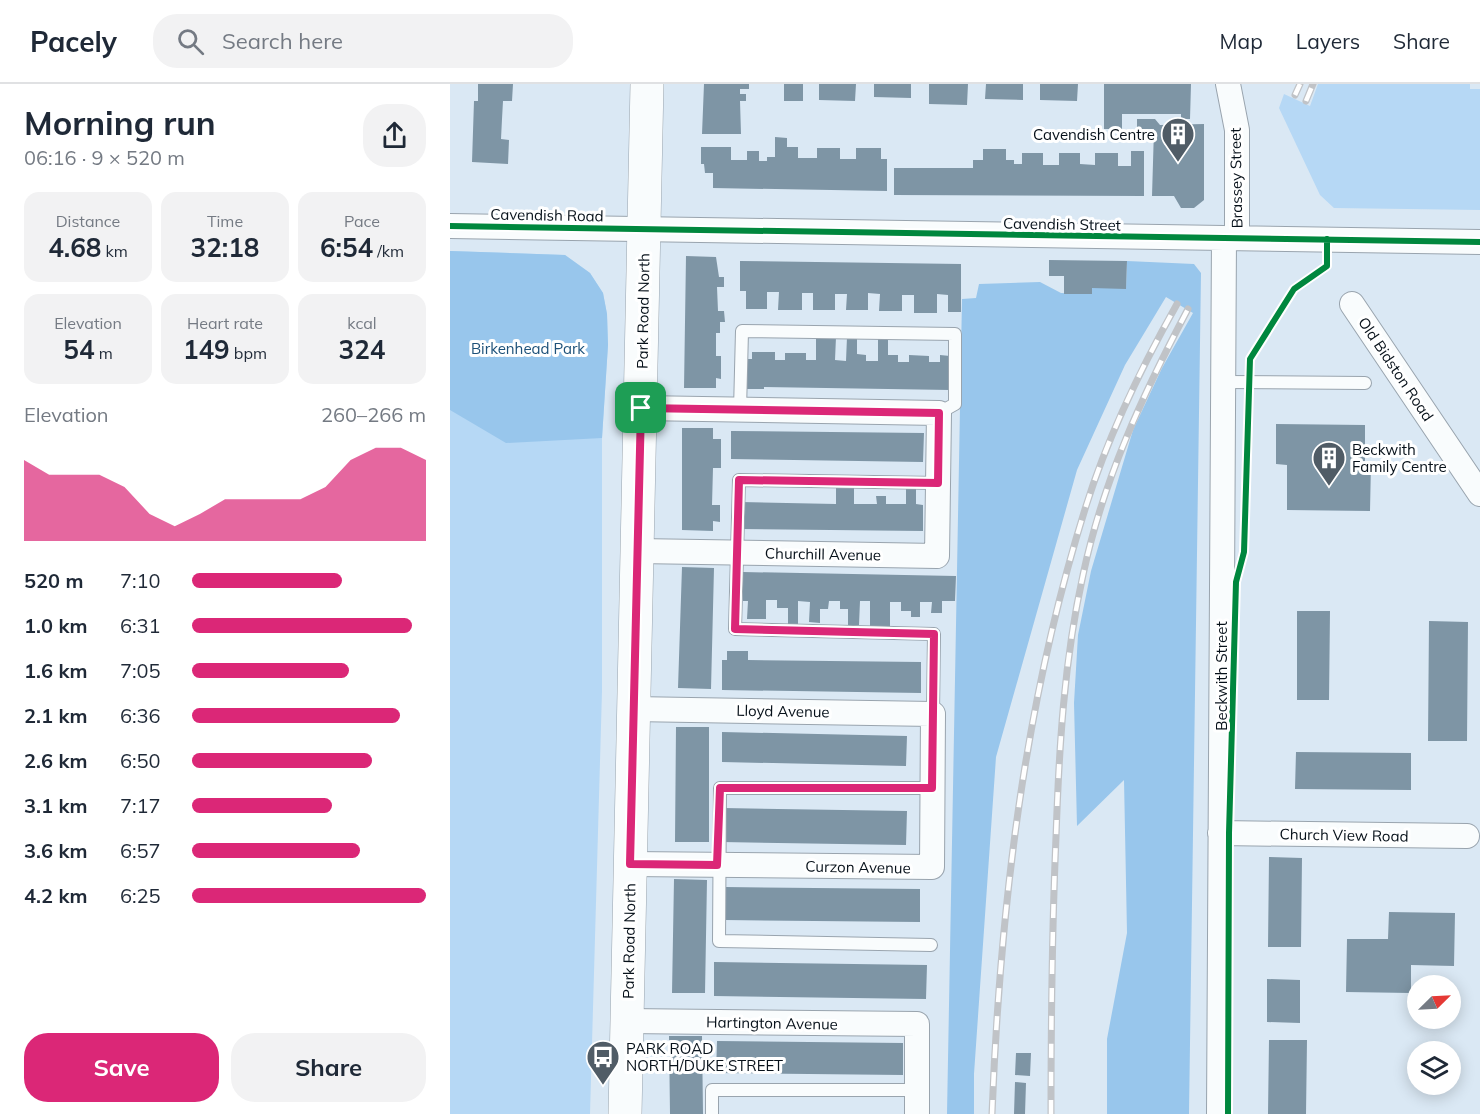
<!DOCTYPE html>
<html lang="en">
<head>
<meta charset="utf-8">
<style>
  :root { --surface:#fff; --page:#f2f2f3; --text:#1f2937; --muted:#747a83; --line:#e0e1e3; --accent:#db2777 }
  body { margin:0; font-family:Mulish,sans-serif; background:var(--page); color:var(--text); height:100vh; display:flex; flex-direction:column; font-size:22px; white-space:nowrap }
  * { box-sizing:border-box; margin:0 }
  p { font-size:20px; color:var(--muted) }
  .icon { flex:none; width:33px; height:33px; fill:none; stroke:currentColor; stroke-width:2; stroke-linecap:round; stroke-linejoin:round }
  .map { position:relative; flex:1; overflow:hidden }
  .sheet { display:flex; flex-direction:column; background:var(--surface); width:450px }
  .sheet>* { flex:none }
  .needle { width:39px; rotate:66deg }
  .buttons { position:absolute; left:957px; top:891px; display:grid; gap:12px }
  .buttons a { display:grid; place-items:center; width:54px; height:54px; border-radius:50%; background:var(--surface); box-shadow:0 3px 15px #0003; font-size:30px }
  .pin { position:absolute; display:grid; place-items:center; width:51px; height:51px; color:#fff; margin:-26px; border-radius:12px; box-shadow:0 3px 9px #0006 }
  .round { display:grid; place-items:center; flex:none; width:63px; height:63px; border-radius:24px; background:var(--page) }
  .overview { display:flex; align-items:center; justify-content:space-between; height:102px; padding:0 24px }
  h1 { font-size:33px; font-weight:700; line-height:45px }
  .figures { display:grid; grid-template-columns:repeat(3,1fr); gap:9px; height:102px; padding:6px 24px }
  .figures div { display:grid; align-content:center; border-radius:15px; background:var(--page); text-align:center }
  .figures b { font-size:26px; font-weight:700 }
  .figures small { font-size:16px; font-weight:400 }
  .figures p { font-size:16px }
  .chart { height:168px; padding:12px 24px }
  .chart p { display:flex; justify-content:space-between }
  .chart svg { width:100%; height:108px; margin-top:6px; fill:var(--accent); opacity:.7 }
  .action { display:flex; gap:12px; margin-top:auto; padding:12px 24px }
  .action a { flex:1; height:69px; border-radius:24px; background:var(--accent); color:#fff; font-size:24px; font-weight:700; line-height:69px; text-align:center }
  .action a+a { background:var(--page); color:var(--text) }
  ul { padding:0 24px; list-style:none; font-size:20px }
  li { display:grid; grid-template-columns:96px 72px 1fr; align-items:center; height:45px }
  li i { height:15px; border-radius:8px; background:var(--accent) }
  header { display:flex; align-items:center; gap:36px; box-sizing:border-box; height:84px; padding:0 30px; background:var(--surface); border-bottom:2px solid var(--line) }
  header strong { font-size:28px }
  nav { display:flex; gap:33px; margin-inline-start:auto; font-size:21px }
  .search { width:420px; height:54px; background:var(--page); display:flex; align-items:center; gap:15px; box-sizing:border-box; padding:0 21px; border-radius:24px; color:var(--muted); font-size:22px }
  main { display:flex; flex:1; min-height:0 }
  .map>svg:first-child { display:block }
</style>
</head>
<body>
<header>
<strong>Pacely</strong>
<div class="search"><svg class="icon" aria-label="search" viewBox="0 0 24 24"><circle cx="10" cy="10" r="6"/><path d="M15 15l6 6"/></svg>Search here</div>
<nav><a>Map</a><a>Layers</a><a>Share</a></nav>
</header>
<main>
<section class="sheet">
<div class="overview"><div><h1>Morning run</h1><p>06:16 · 9 × 520 m</p></div><a class="round"><svg class="icon" aria-label="share" viewBox="0 0 24 24"><path d="M12 15V3M7 8l5-5 5 5M5 13v7h14v-7"/></svg></a></div>
<div class="figures">
<div><p>Distance</p><b>4.68<small> km</small></b></div>
<div><p>Time</p><b>32:18</b></div>
<div><p>Pace</p><b>6:54<small> /km</small></b></div>
</div>
<div class="figures">
<div><p>Elevation</p><b>54<small> m</small></b></div>
<div><p>Heart rate</p><b>149<small> bpm</small></b></div>
<div><p>kcal</p><b>324</b></div>
</div>
<div class="chart"><p><span>Elevation</span>260–266 m</p>
<svg viewBox="0 0 160 44" preserveAspectRatio="none"><path d="M0 44V11L10 17L20 17L30 17L40 22L50 33L60 38L70 33L80 27L90 27L100 27L110 27L120 22L130 11L140 6L150 6L160 11V44z"/></svg>
</div>
<ul>
<li><b>520 m</b>7:10<i style="width:64%"></i></li>
<li><b>1.0 km</b>6:31<i style="width:94%"></i></li>
<li><b>1.6 km</b>7:05<i style="width:67%"></i></li>
<li><b>2.1 km</b>6:36<i style="width:89%"></i></li>
<li><b>2.6 km</b>6:50<i style="width:77%"></i></li>
<li><b>3.1 km</b>7:17<i style="width:60%"></i></li>
<li><b>3.6 km</b>6:57<i style="width:72%"></i></li>
<li><b>4.2 km</b>6:25<i style="width:100%"></i></li>
</ul>
<div class="action"><a>Save</a><a>Share</a></div>
</section>
<div class="map">
<svg width="1030" height="1030" viewBox="0 0 1030 1030">
  <rect width="100%" height="100%" fill="#dae8f4"/>
  <path fill="#b6d8f5" d="M 868,0 L 1020,0 L 1020,5 L 1030,5 L 1030,126 L 884,124 L 870,111 L 829,24 L 834,10 L 860,22 Z
    M 0,167 L 115,171 L 140,189 L 153,209 L 157,230 L 158,261 L 152,354 L 152,607 L 140,1030 L 0,1030 Z"/>
  <path fill="#98c6ec" d="M 0,167 L 115,171 L 140,189 L 153,209 L 157,230 L 158,261 L 152,354 L 56,359 L 0,326 Z
    M 677,177 L 744,180 L 751,189 L 739,1030 L 657,1030 L 657,955 L 677,849 L 674,696 L 627,742 L 624,619 L 628,551 L 641,487 L 683,346 L 712,284 L 743,229 L 716,213 L 675,281 L 627,386 L 546,673 L 524,990 L 524,1030 L 497,1030 L 512,215 L 526,214 L 529,200 L 590,198 L 611,209 L 642,210 L 642,204 L 676,204 Z"/>
  <path fill="#7e95a5" d="M 28,0 L 63,0 L 62,17 L 53,17 L 52,35 L 51,55 L 59,56 L 58,80 L 22,78 L 24,17 L 28,17 Z
    M 254,0 L 299,0 L 299,5 L 290,5 L 290,10 L 296,10 L 296,17 L 290,17 L 291,50 L 252,50 Z
    M 334,0 L 353,0 L 353,17 L 334,17 Z
    M 369,0 L 406,0 L 405,17 L 369,16 Z
    M 424,0 L 461,0 L 461,14 L 424,13 Z
    M 479,0 L 518,0 L 517,21 L 479,20 Z
    M 536,0 L 573,0 L 573,16 L 535,15 Z
    M 590,0 L 628,0 L 627,17 L 590,16 Z
    M 654,0 L 741,0 L 740,35 L 731,35 L 731,30 L 672,30 L 672,45 L 654,45 Z
    M 687,35 L 705,35 L 710,41 L 754,40 L 754,116 L 744,124 L 731,124 L 724,112 L 702,112 L 704,45 L 687,45 Z
    M 325,53 L 337,54 L 337,63 L 348,63 L 348,74 L 367,74 L 367,64 L 390,64 L 390,75 L 406,75 L 406,64 L 431,64 L 431,75 L 437,75 L 437,107 L 263,104 L 263,89 L 255,89 L 254,80 L 251,80 L 251,63 L 281,63 L 281,76 L 297,76 L 297,67 L 309,67 L 309,77 L 317,77 L 317,73 L 325,73 Z
    M 533,65 L 556,65 L 556,76 L 564,76 L 564,80 L 572,80 L 572,69 L 593,69 L 593,81 L 609,81 L 609,69 L 630,69 L 630,80 L 645,81 L 645,69 L 668,69 L 668,82 L 681,82 L 681,67 L 694,67 L 694,112 L 444,111 L 444,84 L 523,84 L 523,76 L 533,76 Z
    M 236,172 L 266,173 L 269,193 L 274,193 L 274,203 L 267,203 L 268,227 L 274,227 L 275,238 L 270,238 L 270,249 L 266,249 L 266,272 L 271,272 L 271,295 L 266,294 L 266,304 L 234,304 Z
    M 599,176 L 677,177 L 676,205 L 642,204 L 642,210 L 614,210 L 614,192 L 599,192 Z
    M 290,177 L 511,180 L 511,228 L 498,228 L 498,211 L 487,210 L 487,229 L 464,229 L 464,211 L 452,211 L 452,227 L 429,227 L 430,210 L 418,209 L 418,226 L 396,226 L 397,210 L 385,210 L 385,226 L 363,226 L 363,209 L 352,209 L 352,226 L 328,226 L 329,208 L 317,208 L 317,225 L 296,225 L 296,207 L 290,207 Z
    M 366,253 L 386,253 L 385,276 L 396,277 L 397,253 L 407,253 L 407,270 L 416,271 L 416,277 L 428,277 L 428,254 L 438,254 L 438,271 L 448,271 L 448,278 L 459,278 L 459,271 L 479,272 L 479,278 L 490,278 L 490,271 L 500,272 L 500,306 L 314,303 L 314,305 L 295,305 L 295,275 L 302,275 L 302,268 L 325,268 L 325,276 L 335,276 L 335,269 L 356,269 L 356,276 L 366,276 Z
    M 826,340 L 915,341 L 915,379 L 921,379 L 920,427 L 837,426 L 837,381 L 826,380 Z
    M 232,344 L 263,344 L 263,355 L 271,355 L 271,384 L 263,384 L 262,421 L 270,421 L 270,438 L 263,437 L 263,447 L 232,446 Z
    M 281,347 L 474,349 L 473,378 L 281,375 Z
    M 386,403 L 404,403 L 404,420 L 427,420 L 426,412 L 436,412 L 436,420 L 456,420 L 456,404 L 466,404 L 466,420 L 473,421 L 473,447 L 291,445 L 291,418 L 386,420 Z
    M 232,483 L 264,484 L 261,605 L 228,604 Z
    M 293,488 L 506,492 L 505,517 L 492,517 L 492,529 L 481,529 L 482,518 L 470,518 L 470,533 L 461,533 L 461,527 L 451,527 L 451,518 L 440,518 L 440,542 L 420,542 L 420,517 L 410,517 L 409,541 L 398,541 L 398,525 L 390,525 L 390,517 L 379,517 L 378,525 L 370,525 L 370,539 L 359,538 L 360,518 L 348,517 L 348,541 L 338,541 L 338,524 L 327,524 L 327,516 L 316,516 L 316,535 L 297,535 L 298,517 L 293,517 Z
    M 847,527 L 880,527 L 879,616 L 847,616 Z
    M 979,537 L 1018,538 L 1017,657 L 978,657 Z
    M 277,567 L 298,567 L 298,576 L 471,578 L 471,609 L 272,606 L 272,576 L 277,576 Z
    M 226,643 L 259,643 L 259,758 L 225,758 Z
    M 272,648 L 457,652 L 456,682 L 272,678 Z
    M 846,668 L 961,669 L 961,706 L 845,705 Z
    M 273,724 L 457,727 L 456,761 L 272,758 Z
    M 819,773 L 852,774 L 851,863 L 818,863 Z
    M 224,795 L 257,796 L 255,909 L 222,909 Z
    M 275,803 L 470,805 L 470,838 L 275,836 Z
    M 939,828 L 1005,829 L 1004,882 L 961,881 L 961,909 L 896,908 L 897,855 L 938,855 Z
    M 264,878 L 477,881 L 476,915 L 264,912 Z
    M 817,895 L 850,896 L 850,939 L 817,938 Z
    M 219,952 L 252,952 L 253,1030 L 220,1030 Z
    M 819,956 L 857,956 L 856,1030 L 818,1030 Z
    M 267,957 L 453,959 L 453,991 L 266,989 Z
    M 566,969 L 581,969 L 580,992 L 565,991 Z
    M 565,998 L 576,999 L 575,1030 L 564,1030 Z"/>
  <g fill="none" stroke-linecap="round" stroke-linejoin="round">
    <g stroke="#99a4ae" stroke-width="14">
      <path id="lane" d="M 773,298 L 915,299
        M 290,326 L 292,247 L 505,250 L 505,320 L 489,329
        M 483,630 L 484,550 L 285,545 L 289,396 L 488,399
        M 481,861 L 269,857 L 270,704 L 482,704
        M 262,1030 L 262,1006 L 467,1006"/>
    </g>
    <g stroke="#99a4ae" stroke-width="26">
      <path id="street" d="M 778,0 L 787,46 L 787,154
        M 0,142 L 1030,158
        M 902,220 L 1030,410
        M 187,467 L 487,472 L 489,329 L 191,324
        M 770,749 L 1017,752
        M 180,780 L 482,783 L 483,630 L 183,625
        M 177,937 L 467,940 L 467,1030
        M 769,1030 L 774,154"/>
    </g>
    <g stroke="#99a4ae" stroke-width="34">
      <path id="primary" d="M 175,1030 L 197,0"/>
    </g>
    <use href="#lane" stroke="#f9fcfd" stroke-width="12"/>
    <use href="#street" stroke="#f9fcfd" stroke-width="24"/>
    <use href="#primary" stroke="#f9fcfd" stroke-width="33"/>
    <g stroke="#c0c3c7" stroke-width="7">
      <path id="rail" d="M 845,11 L 850,0
        M 856,17 L 863,0
        M 542,1030 C 550,825 574,619 636,422 C 658,352 691,284 727,220
        M 601,1030 C 601,937 602,845 606,753 C 609,664 614,577 633,491 C 653,396 693,310 738,225"/>
    </g>
    <use href="#rail" stroke="#fff" stroke-width="4.5" stroke-dasharray="14" stroke-linecap="butt"/>
    <g stroke="#fff" stroke-width="10">
      <path id="cycleway" d="M 0,142 L 1030,158
        M 778,1030 L 779,749 L 786,498 L 794,468 L 800,275 L 844,205 L 877,182 L 877,155"/>
    </g>
    <use href="#cycleway" stroke="#00873e" stroke-width="6"/>
  </g>
  <g fill="none" stroke-linecap="round" stroke-linejoin="round">
    <g stroke="#fff" stroke-width="12">
      <path id="route" d="M 191,324 L 489,329 L 488,399 L 289,396 L 285,545 L 484,550 L 482,704 L 270,704 L 267,781 L 180,780 Z"/>
    </g>
    <use href="#route" stroke="#db2777" stroke-width="8"/>
  </g>
  <defs>
    <g id="building-pin" transform="scale(1.725)"><path d="M0 17L-7.5 6A9.5 9.5 0 1 1 7.5 6Z" fill="#505c66" stroke="#fff"/><path d="M-4-6H4V6H1V3H-1V6H-4ZM-2.5-4.3h1.7v1.8h-1.7ZM.8-4.3h1.7v1.8H.8ZM-2.5-1h1.7V.8h-1.7ZM.8-1h1.7V.8H.8Z" fill="#fff"/></g>
    <g id="bus-pin" transform="scale(1.725)"><path d="M0 17L-7.5 6A9.5 9.5 0 1 1 7.5 6Z" fill="#505c66" stroke="#fff"/><path d="M-5-6H5V4H4V6H2V4H-2V6H-4V4H-5ZM-3.5-4V0h7V-4ZM-3.5 1.2v1.5H-2V1.2ZM2 1.2v1.5H3.5V1.2Z" fill="#fff"/></g>
  </defs>
  <g fill-rule="evenodd">
    <use href="#building-pin" x="728" y="50"/>
    <use href="#building-pin" x="879" y="374"/>
    <use href="#bus-pin" x="153" y="973"/>
  </g>
  <g text-anchor="middle" dominant-baseline="central" stroke-width="6" stroke-linejoin="round" paint-order="stroke">
    <g font-size="15" fill="#061019" stroke="#fff" text-anchor="start">
      <text x="705" y="50" text-anchor="end">Cavendish Centre</text>
      <text x="902" y="365">Beckwith<tspan x="902" dy="17">Family Centre</tspan></text>
      <text x="176" y="964">PARK ROAD<tspan x="176" dy="17">NORTH/DUKE STREET</tspan></text>
    </g>
    <g font-size="15" fill="#061019" stroke="#fff">
      <text transform="translate(786 94) rotate(-91)">Brassey Street</text>
      <text transform="translate(97 131) rotate(1)">Cavendish Road</text>
      <text transform="translate(612 140) rotate(1)">Cavendish Street</text>
      <text transform="translate(193 227) rotate(-89)">Park Road North</text>
      <text transform="translate(946 285) rotate(56)">Old Bidston Road</text>
      <text transform="translate(373 470) rotate(1)">Churchill Avenue</text>
      <text transform="translate(771 592) rotate(-90)">Beckwith Street</text>
      <text transform="translate(333 627) rotate(1)">Lloyd Avenue</text>
      <text transform="translate(894 751) rotate(1)">Church View Road</text>
      <text transform="translate(408 783) rotate(1)">Curzon Avenue</text>
      <text transform="translate(179 857) rotate(-89)">Park Road North</text>
      <text transform="translate(322 939) rotate(1)">Hartington Avenue</text>
    </g>
    <g font-size="15" fill="#1d5179" stroke="#fff">
      <text x="78" y="264">Birkenhead Park</text>
    </g>
  </g>
</svg>
<div class="buttons">
<a><svg class="needle" viewBox="-14 -14 28 28"><path d="M0-13l5 13h-10z" fill="#e53935"/><path d="M0 13l5-13h-10z" fill="#747a83"/></svg></a>
<a><svg class="icon" aria-label="layers" viewBox="0 0 24 24"><path d="M12 4l9 5-9 5-9-5zM3 14l9 5 9-5"/></svg></a>
</div>
<div class="pin" style="left:191px;top:324px;background:#1e9e55"><svg class="icon" aria-label="arrive" viewBox="0 0 24 24"><path d="M6 21V4h12l-3 4 3 4H6"/></svg></div>
</div>
</main>
</body>
</html>
